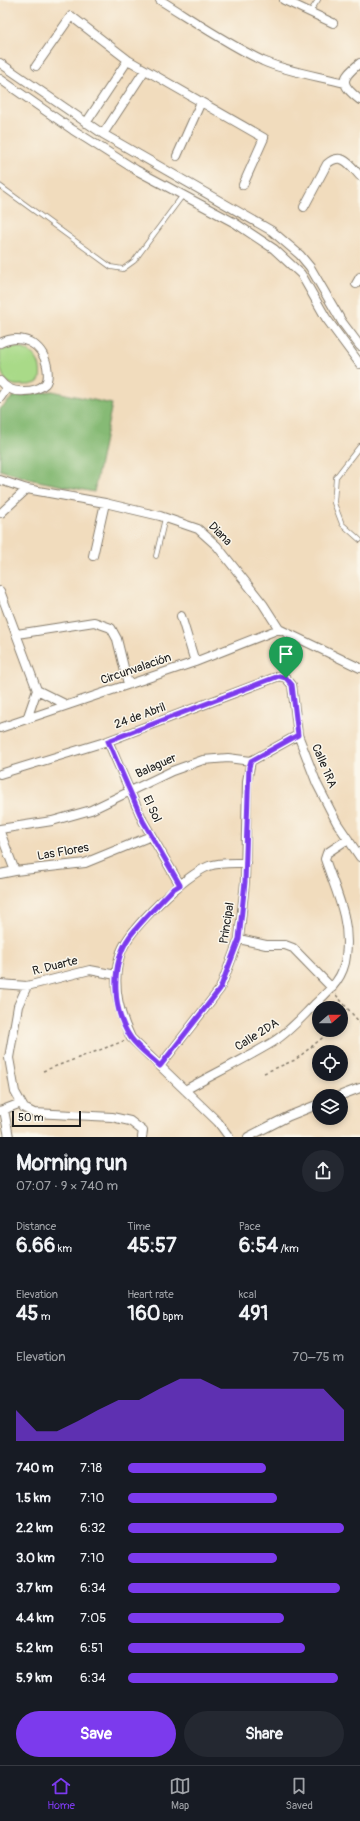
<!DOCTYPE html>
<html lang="en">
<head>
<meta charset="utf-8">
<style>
  :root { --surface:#171b24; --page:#242831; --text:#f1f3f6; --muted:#9ea1a6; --line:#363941; --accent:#7c3aed }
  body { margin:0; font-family:Pangolin,sans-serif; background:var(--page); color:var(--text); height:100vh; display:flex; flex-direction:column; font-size:15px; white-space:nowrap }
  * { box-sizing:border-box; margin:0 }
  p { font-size:13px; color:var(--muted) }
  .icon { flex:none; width:22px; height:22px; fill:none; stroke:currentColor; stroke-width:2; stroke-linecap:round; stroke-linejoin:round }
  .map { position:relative; height:1137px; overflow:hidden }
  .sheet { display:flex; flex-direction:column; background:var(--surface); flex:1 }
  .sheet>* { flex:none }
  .needle { width:26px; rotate:70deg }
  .buttons { position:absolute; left:312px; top:1001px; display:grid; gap:8px }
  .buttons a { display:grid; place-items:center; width:36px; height:36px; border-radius:50%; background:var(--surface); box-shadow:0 2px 6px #0003; font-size:20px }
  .scale { position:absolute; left:12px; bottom:10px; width:69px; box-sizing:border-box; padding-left:4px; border:2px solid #1c1c1c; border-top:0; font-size:11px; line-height:14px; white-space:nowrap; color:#1c1c1c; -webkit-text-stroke:3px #fbf7ec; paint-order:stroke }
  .pin { position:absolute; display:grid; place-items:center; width:34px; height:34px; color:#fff; margin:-41px -17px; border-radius:50% 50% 50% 0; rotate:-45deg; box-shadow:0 0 4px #0007 }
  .pin .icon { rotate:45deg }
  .round { display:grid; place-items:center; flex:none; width:42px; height:42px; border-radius:21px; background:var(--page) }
  .summary { display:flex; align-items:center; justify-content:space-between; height:68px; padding:0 16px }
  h1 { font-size:22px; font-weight:700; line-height:30px }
  .metrics { display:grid; grid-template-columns:repeat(3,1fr); gap:6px; height:68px; padding:4px 16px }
  .metrics div { display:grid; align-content:center }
  .metrics b { font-size:20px; font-weight:700 }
  .metrics small { font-size:11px; font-weight:400 }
  .metrics p { font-size:11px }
  .chart { height:112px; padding:8px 16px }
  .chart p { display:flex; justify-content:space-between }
  .chart svg { width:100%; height:72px; margin-top:4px; fill:var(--accent); opacity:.7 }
  .cta { display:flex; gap:8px; margin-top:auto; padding:8px 16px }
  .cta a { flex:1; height:46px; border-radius:24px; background:var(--accent); color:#fff; font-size:16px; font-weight:700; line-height:46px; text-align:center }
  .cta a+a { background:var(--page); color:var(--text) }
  ul { padding:0 16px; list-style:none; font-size:13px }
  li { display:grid; grid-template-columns:64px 48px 1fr; align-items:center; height:30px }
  li i { height:10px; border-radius:5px; background:var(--accent) }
  .tabs { display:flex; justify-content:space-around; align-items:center; height:56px; border-top:1px solid var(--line); background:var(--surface); font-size:11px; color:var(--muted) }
  .tabs a { display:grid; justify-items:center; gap:2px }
  .tabs .on { color:var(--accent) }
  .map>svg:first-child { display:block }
</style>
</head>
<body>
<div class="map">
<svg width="360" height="1137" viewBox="0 0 360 1137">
  <rect width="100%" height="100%" fill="#fbf7ec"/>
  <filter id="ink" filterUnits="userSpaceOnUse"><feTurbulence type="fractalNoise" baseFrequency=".025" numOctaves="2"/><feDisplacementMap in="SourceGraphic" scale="8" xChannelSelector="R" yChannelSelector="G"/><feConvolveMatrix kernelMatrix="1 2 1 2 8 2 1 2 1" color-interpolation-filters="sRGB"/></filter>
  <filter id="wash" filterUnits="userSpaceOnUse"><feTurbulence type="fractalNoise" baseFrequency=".012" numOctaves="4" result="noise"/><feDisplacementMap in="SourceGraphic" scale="16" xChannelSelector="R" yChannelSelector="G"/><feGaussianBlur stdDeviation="0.9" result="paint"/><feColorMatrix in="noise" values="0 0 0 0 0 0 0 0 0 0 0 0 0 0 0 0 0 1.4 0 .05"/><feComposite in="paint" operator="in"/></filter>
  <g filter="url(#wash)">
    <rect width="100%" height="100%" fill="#f1dcbd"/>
    <path fill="#a9da88" stroke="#627b52" d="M 11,347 C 30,347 43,359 40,379 L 38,382 C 33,385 28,385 22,385 C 0,388 0,366 0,351 Z"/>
    <path fill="#86ba74" stroke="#516b48" d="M 52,391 L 112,404 L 94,492 L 33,480 L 0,470 L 0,409 L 13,397 Z"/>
  </g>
  <g filter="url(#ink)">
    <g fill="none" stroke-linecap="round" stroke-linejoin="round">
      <g stroke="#867c6c" stroke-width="5.5">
        <path id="lane" d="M 310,12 L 318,0
          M 0,186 L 111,267 L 123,269 L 134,261 L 183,195
          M 360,446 L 336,477 L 334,503 L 342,524 L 360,540
          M 156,556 L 165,518"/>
      </g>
      <g stroke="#867c6c" stroke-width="10">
        <path id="street" d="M 160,0 C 194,21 227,44 263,61 C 288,72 318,76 345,83
          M 284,0 L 333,23
          M 0,63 L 103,134 L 272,231 L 300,255 L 310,267 L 342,322 L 360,346
          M 360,63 C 340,79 340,84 360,100
          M 36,66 L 71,16 L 128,60 L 264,138 L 243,185
          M 0,79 L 73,130 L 136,170 L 235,223 L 274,249 L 301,274 L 326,318 L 360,364
          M 86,123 L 128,60
          M 103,134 L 145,70
          M 177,156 L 201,102
          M 304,207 L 327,164 C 342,151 350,165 360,176
          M 356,284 L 360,277
          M 0,343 C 22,333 42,343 47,366 C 48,372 49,380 45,384 C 40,389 31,391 24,391 C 14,392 6,389 0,381
          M 0,398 L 7,388
          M 0,480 L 27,489 L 105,503 L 160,516 L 198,529 L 217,546 L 263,604 L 279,629 L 360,668
          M 1,513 L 27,489
          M 93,556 L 105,503
          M 0,591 L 37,690 L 27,719
          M 181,616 L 195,662
          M 17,634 L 94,622 L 111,628 L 117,639 L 128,684
          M 37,690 L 67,705
          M 0,728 L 195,662 L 279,629
          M 108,741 L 143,821 L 180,885
          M 0,774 L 108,741 L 279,676 L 286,678 L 292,685 L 298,735 L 317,784 L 337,823 L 360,857
          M 0,829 L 52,821 L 91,810 L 172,771 L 203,760 L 228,758 L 251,761 L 298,735
          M 0,832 L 15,871
          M 0,874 L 15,871 L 85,863 L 151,836
          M 239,939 L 266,945 L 285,945 L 293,948 L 332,988
          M 0,984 L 27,986 L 90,970 L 116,975
          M 27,986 L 18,1006 L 9,1058 L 15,1092 L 24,1108 L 34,1113 L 112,1117 L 130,1121 L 143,1131 L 142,1137
          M 160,1066 L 220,989 L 239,939 L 245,882 L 247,781 L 251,761
          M 185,1090 C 214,1074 245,1059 273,1042 C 289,1032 301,1018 314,1005 C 330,990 344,978 346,956 C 351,920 336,892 325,859 L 327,853 L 348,839
          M 339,1096 L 360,1088
          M 4,1110 L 9,1137
          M 0,1111 L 21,1103
          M 229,1137 L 218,1122 L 131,1038 C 118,1011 111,981 121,952 C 130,927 185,876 209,866 C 219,862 235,863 246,863
          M 248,1137 L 289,1116 L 319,1104"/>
      </g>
      <path stroke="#867c6c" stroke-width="1.5" stroke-dasharray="3 3" stroke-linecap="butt" d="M 336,995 L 360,1023
        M 341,1020 L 349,1011
        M 43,1071 L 124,1041
        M 264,1073 L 295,1060 L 332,1030"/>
      <use href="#lane" stroke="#fff" stroke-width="4"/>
      <use href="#street" stroke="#fff" stroke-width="8"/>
    </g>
  </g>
  <g fill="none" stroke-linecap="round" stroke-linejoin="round" filter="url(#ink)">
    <g stroke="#fff" stroke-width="8">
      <path id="route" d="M 279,676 L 286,678 L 292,685 L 298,735 L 251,761 L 249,767 L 245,882 L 239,939 L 220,989 L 160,1066 C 151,1057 139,1049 131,1038 C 112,1011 110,964 130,936 C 142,920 158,905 172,890 L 180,885 L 143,821 L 108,741 Z"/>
    </g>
    <use href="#route" stroke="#7c3aed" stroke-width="5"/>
  </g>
  <g text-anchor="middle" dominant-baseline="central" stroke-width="3" stroke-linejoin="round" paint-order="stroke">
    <g font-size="12" fill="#1c1c1c" stroke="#fbf7ec">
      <text transform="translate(220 534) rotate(45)">Diana</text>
      <text transform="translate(136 669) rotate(-19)">Circunvalación</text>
      <text transform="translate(140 716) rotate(-20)">24 de Abril</text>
      <text transform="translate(156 766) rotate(-24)">Balaguer</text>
      <text transform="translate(324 766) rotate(67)">Calle 1RA</text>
      <text transform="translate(152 809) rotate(65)">El Sol</text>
      <text transform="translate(63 852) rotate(-10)">Las Flores</text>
      <text transform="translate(227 923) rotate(-81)">Principal</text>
      <text transform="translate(55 966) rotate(-14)">R. Duarte</text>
      <text transform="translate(257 1035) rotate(-32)">Calle 2DA</text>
    </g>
  </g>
</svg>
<div class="buttons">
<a><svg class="needle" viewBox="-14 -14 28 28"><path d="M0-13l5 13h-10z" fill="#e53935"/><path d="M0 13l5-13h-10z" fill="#9ea1a6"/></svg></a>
<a><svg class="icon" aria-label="locate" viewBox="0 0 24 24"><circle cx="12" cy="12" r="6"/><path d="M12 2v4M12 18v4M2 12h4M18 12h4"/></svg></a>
<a><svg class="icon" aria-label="layers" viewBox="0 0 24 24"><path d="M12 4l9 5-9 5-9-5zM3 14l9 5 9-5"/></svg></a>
</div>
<div class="scale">50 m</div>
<div class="pin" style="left:286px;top:678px;background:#1e9e55"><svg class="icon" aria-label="arrive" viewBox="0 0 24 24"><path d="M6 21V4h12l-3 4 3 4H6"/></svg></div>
</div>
<section class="sheet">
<div class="summary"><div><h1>Morning run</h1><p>07:07 · 9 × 740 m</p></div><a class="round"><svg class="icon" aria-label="share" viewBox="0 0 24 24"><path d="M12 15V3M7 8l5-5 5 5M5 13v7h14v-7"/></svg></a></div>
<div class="metrics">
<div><p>Distance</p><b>6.66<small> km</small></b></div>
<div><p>Time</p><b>45:57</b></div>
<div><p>Pace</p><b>6:54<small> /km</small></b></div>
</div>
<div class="metrics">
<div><p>Elevation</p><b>45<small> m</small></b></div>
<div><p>Heart rate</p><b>160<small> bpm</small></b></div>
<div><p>kcal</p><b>491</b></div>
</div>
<div class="chart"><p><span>Elevation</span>70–75 m</p>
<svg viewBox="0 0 160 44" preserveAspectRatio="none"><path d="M0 44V25L10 38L20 38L30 32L40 25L50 19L60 19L70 12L80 6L90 6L100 12L110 12L120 12L130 12L140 12L150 12L160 25V44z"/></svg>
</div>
<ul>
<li><b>740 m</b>7:18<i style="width:64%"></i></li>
<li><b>1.5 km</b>7:10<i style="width:69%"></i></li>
<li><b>2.2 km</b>6:32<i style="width:100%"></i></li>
<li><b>3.0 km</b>7:10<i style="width:69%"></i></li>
<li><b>3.7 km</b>6:34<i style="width:98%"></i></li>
<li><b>4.4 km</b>7:05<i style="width:72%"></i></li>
<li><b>5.2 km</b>6:51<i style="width:82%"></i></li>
<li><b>5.9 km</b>6:34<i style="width:97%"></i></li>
</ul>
<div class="cta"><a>Save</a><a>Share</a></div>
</section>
<nav class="tabs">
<a class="on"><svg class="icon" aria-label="home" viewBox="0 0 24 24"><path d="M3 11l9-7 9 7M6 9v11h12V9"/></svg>Home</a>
<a><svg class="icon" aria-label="map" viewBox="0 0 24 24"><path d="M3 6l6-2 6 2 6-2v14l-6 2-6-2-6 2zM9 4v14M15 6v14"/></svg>Map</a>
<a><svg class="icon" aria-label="saved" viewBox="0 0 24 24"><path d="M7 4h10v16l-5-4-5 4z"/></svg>Saved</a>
</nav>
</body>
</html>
